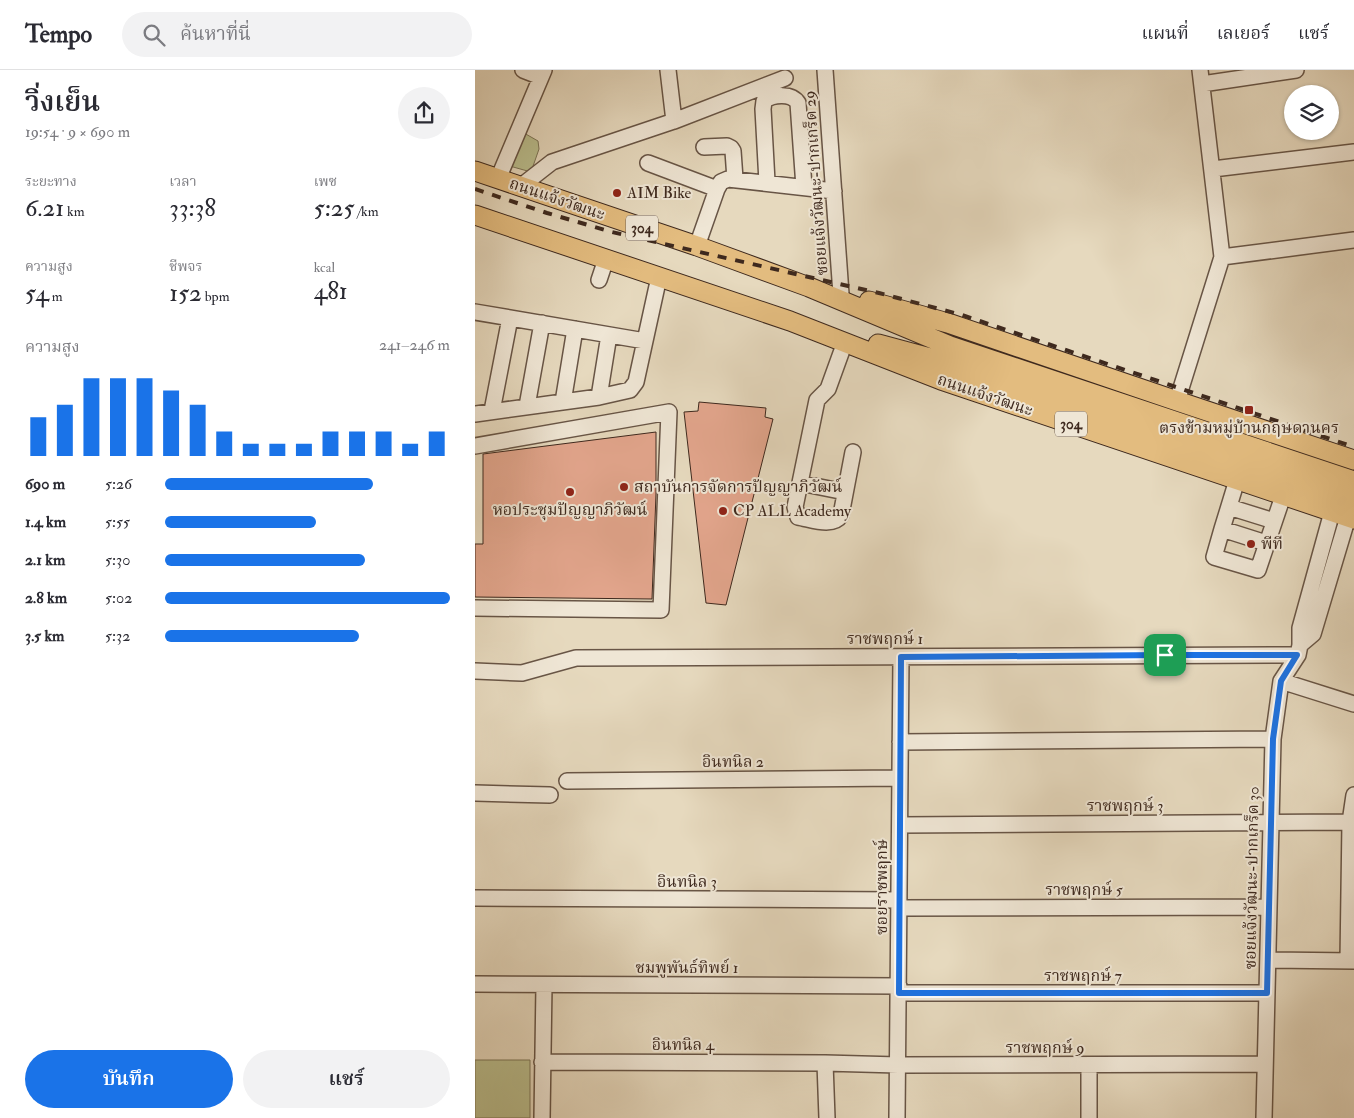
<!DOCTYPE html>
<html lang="th">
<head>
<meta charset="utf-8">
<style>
  :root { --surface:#fff; --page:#f2f2f3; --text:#2b2b33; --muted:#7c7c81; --line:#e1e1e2; --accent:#1a73e8 }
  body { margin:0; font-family:"IM FELL Double Pica","Noto Serif Thai",serif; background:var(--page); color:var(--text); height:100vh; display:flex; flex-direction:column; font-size:19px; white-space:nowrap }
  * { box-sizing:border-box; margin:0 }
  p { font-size:16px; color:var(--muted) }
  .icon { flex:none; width:28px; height:28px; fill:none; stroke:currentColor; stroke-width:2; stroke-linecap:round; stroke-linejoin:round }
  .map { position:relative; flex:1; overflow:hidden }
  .sheet { display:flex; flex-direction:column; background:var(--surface); width:475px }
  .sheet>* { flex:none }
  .tools { position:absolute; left:809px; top:15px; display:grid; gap:10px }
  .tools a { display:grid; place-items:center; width:55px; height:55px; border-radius:50%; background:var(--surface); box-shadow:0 1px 4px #0004; font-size:25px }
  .pin { position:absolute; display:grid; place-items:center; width:42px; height:42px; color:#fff; margin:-21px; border-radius:10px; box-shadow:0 2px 8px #0006 }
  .round { display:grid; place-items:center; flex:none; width:52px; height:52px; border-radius:26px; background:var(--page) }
  .overview { display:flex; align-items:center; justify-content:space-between; height:85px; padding:0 25px }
  h1 { font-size:28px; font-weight:600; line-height:38px }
  .stats { display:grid; grid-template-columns:repeat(3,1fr); gap:8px; height:85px; padding:5px 25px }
  .stats div { display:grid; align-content:center }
  .stats b { font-size:25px; font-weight:600 }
  .stats small { font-size:14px; font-weight:400 }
  .stats p { font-size:14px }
  .chart { height:140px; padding:10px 25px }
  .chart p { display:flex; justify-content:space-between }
  .chart svg { width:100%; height:90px; margin-top:5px; stroke:var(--accent); stroke-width:6 }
  .cta { display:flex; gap:10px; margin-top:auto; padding:10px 25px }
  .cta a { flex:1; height:58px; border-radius:30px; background:var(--accent); color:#fff; font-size:20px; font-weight:600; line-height:58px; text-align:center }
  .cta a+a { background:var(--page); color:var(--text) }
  ul { padding:0 25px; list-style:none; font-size:16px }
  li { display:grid; grid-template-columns:80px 60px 1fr; align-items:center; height:38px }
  li i { height:12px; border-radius:6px; background:var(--accent) }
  header { display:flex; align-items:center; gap:30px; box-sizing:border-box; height:70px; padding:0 25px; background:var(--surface); border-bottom:1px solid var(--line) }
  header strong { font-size:24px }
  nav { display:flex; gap:28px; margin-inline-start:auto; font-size:18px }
  .search { width:350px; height:45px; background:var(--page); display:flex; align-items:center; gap:12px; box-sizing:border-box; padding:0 18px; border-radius:28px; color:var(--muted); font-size:19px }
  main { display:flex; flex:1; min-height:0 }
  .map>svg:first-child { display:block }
</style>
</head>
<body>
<header>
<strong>Tempo</strong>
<div class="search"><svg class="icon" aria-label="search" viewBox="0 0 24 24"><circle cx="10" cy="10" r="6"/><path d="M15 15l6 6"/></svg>ค้นหาที่นี่</div>
<nav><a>แผนที่</a><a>เลเยอร์</a><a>แชร์</a></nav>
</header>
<main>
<section class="sheet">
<div class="overview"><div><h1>วิ่งเย็น</h1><p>19:54 · 9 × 690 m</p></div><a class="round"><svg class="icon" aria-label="share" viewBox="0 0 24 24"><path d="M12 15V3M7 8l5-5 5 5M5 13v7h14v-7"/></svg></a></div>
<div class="stats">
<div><p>ระยะทาง</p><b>6.21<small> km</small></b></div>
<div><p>เวลา</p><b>33:38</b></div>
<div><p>เพซ</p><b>5:25<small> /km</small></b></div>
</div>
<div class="stats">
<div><p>ความสูง</p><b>54<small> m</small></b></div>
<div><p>ชีพจร</p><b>152<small> bpm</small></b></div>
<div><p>kcal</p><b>481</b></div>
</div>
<div class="chart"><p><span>ความสูง</span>241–246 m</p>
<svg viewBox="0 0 160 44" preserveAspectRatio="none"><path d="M5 44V25M15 44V19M25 44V6M35 44V6M45 44V6M55 44V12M65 44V19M75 44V32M85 44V38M95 44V38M105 44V38M115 44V32M125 44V32M135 44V32M145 44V38M155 44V32"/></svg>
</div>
<ul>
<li><b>690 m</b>5:26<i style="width:73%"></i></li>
<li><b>1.4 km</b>5:55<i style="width:53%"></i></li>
<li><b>2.1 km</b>5:30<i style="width:70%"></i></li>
<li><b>2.8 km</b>5:02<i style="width:100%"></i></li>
<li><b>3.5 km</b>5:32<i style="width:68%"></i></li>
</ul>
<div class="cta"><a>บันทึก</a><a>แชร์</a></div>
</section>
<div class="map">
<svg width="879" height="1048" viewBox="0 0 879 1048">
  <rect width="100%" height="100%" fill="#e6d9be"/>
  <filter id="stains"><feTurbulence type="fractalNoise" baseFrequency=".004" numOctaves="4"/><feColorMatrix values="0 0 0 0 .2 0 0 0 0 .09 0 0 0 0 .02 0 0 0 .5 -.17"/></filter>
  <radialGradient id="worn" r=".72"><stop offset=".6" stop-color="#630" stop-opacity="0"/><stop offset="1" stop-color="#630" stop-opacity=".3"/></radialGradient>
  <path fill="#babe8e" stroke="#7c7456" d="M 49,63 L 63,71 L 64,79 L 56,102 L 31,95 Z
    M 0,990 L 55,990 L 55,1048 L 0,1048 Z"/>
  <path fill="#e2a58c" stroke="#3e291e" d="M 224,332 L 291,338 L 290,347 L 298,349 L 251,535 L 231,533 L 209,342 L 223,341 Z
    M 181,362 L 181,424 L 177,529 L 0,527 L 0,474 L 8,474 L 8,384 Z"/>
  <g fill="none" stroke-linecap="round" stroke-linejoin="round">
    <g stroke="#685546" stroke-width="18">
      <path id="minor" d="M 48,0 L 66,7
        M 350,0 L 366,224
        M 727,14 L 821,0
        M 199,51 L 310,8
        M 229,77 L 252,76 L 256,78 L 258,81 L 260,109
        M 173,93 L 242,119
        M 738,99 L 879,82
        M 23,109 L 69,0
        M 292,112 L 288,39 L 289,31 C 298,24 317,23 323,33 L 329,117
        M 45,117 L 77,92 L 199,51 L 193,0
        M 222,176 L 242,119 L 246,112 L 253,109 L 359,121
        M 747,187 L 879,170
        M 124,210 L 131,189
        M 0,242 L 170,271
        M 370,272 L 353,319 L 342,330 L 320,437 L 323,447 C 336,449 358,458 366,445 L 378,382
        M 124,327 L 134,265
        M 702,331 L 747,187 L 725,0
        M 88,332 L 100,259
        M 52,336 L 67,253
        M 17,341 L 35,248
        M 0,344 L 124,327 L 155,320 L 161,312 L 184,207
        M 0,376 L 194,342 L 186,540 L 0,538
        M 762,410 L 747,459 L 739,487 L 783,500 L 808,426
        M 325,413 L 370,422
        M 754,437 L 799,451
        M 747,459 L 791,473
        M 825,575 L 838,564 L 873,447
        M 0,601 L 47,603 L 101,588 L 823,585
        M 806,611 L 879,634
        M 425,672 L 798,669
        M 92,711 L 425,708
        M 0,723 L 75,725
        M 425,755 L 875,752
        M 0,828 L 424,830
        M 424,838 L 794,837
        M 793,890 L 879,891
        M 873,890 L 875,752 L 879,725
        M 0,914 L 424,916
        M 424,923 L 792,923
        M 67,992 L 350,993 L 423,995 L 790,994
        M 350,993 L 352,1048
        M 67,1048 L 69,915
        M 422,1048 L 426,587
        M 614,1048 L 614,995
        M 789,1048 L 798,669 L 806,611 L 823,585 L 825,575 L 825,558 L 857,442"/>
    </g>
    <g stroke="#3e291e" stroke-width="21">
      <path id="major" d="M 0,101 L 222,176 L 334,217 L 475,276 L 879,411
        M 0,145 L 315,251 L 466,310 L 879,449
        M 394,231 L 473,253 L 702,331 L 879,390
        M 403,274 L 466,291 L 879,430"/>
    </g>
    <use href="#minor" stroke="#efe6d5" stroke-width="15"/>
    <use href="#major" stroke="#e3bc7f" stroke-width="19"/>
    <path stroke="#3e291e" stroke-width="4" stroke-dasharray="9 9" stroke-linecap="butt" d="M 0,119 L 72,143 L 137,162 L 404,223 L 487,245 L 879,377"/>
  </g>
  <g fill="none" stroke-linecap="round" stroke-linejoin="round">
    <g stroke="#fff" stroke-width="10">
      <path id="route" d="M 690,585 L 822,585 L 806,611 L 798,669 L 792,923 L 424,923 L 426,587 Z"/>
    </g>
    <use href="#route" stroke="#1a73e8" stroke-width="6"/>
  </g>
  <g fill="#8f2418" stroke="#efe6d5" stroke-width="2">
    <circle cx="142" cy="123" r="5"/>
    <rect x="769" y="335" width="10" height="10" rx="2.5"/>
    <circle cx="149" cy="417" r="5"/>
    <circle cx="95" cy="422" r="5"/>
    <circle cx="248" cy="441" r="5"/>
    <circle cx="776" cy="474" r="5"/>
  </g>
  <g text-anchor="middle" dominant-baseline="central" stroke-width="4" stroke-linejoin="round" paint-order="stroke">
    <g fill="#efe6d5" stroke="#736255" stroke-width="1">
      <rect x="151" y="145.5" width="32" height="25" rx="4"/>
      <rect x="580" y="341.5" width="32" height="25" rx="4"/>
    </g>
    <g font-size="15" font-weight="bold" fill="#3e291e">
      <text x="167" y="158">304</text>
      <text x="596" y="354">304</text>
    </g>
    <g font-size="16" fill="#3e291e" stroke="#efe6d5">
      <text transform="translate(341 113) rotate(-94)">ซอยแจ้งวัฒนะ-ปากเกร็ด 29</text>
      <text transform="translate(82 129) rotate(19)">ถนนแจ้งวัฒนะ</text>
      <text transform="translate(510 325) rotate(19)">ถนนแจ้งวัฒนะ</text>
      <text x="410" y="569">ราชพฤกษ์ 1</text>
      <text x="258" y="692">อินทนิล 2</text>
      <text x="650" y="736">ราชพฤกษ์ 3</text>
      <text transform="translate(777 808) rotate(-89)">ซอยแจ้งวัฒนะ-ปากเกร็ด 30</text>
      <text x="212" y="812">อินทนิล 3</text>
      <text transform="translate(407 817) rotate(-90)">ซอยราชพฤกษ์</text>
      <text x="609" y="820">ราชพฤกษ์ 5</text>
      <text x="212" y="898">ชมพูพันธ์ทิพย์ 1</text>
      <text x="608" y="906">ราชพฤกษ์ 7</text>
      <text x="208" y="975">อินทนิล 4</text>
      <text x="570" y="978">ราชพฤกษ์ 9</text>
    </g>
    <g font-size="16" fill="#3e291e" stroke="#efe6d5" text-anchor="start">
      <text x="152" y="123">AIM Bike</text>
      <text x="774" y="358" text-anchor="middle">ตรงข้ามหมู่บ้านกฤษดานคร</text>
      <text x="159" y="417">สถาบันการจัดการปัญญาภิวัฒน์</text>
      <text x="95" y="440" text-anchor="middle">หอประชุมปัญญาภิวัฒน์</text>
      <text x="258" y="441">CP ALL Academy</text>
      <text x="786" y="474">พีที</text>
    </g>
  </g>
  <rect width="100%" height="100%" filter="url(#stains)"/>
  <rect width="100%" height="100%" fill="url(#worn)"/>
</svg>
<div class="tools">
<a><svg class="icon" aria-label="layers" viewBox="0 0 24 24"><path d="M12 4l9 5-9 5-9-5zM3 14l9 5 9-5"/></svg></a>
</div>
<div class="pin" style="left:690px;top:585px;background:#1e9e55"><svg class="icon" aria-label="arrive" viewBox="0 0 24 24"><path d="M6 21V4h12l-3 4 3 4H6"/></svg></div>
</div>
</main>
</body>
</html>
